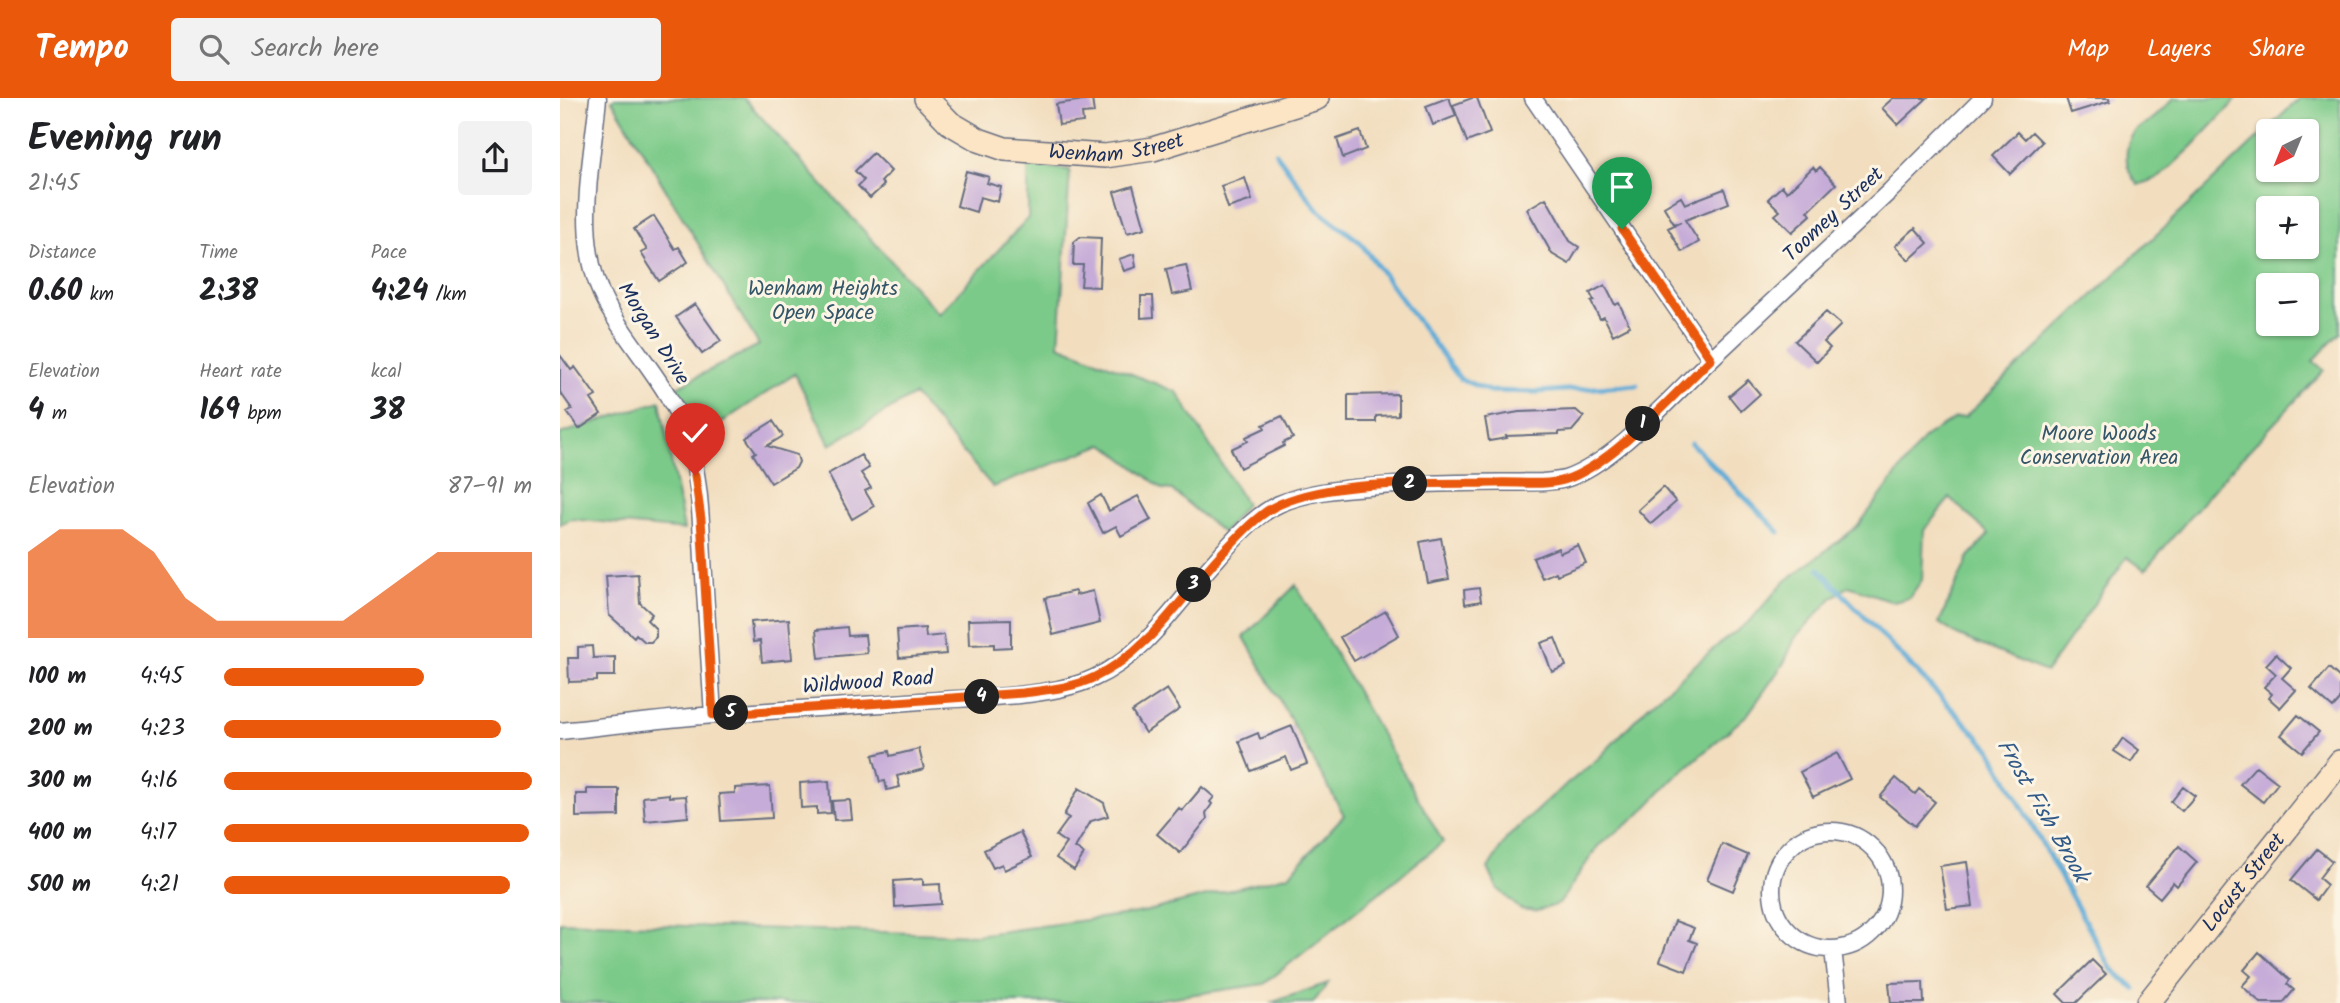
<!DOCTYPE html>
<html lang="en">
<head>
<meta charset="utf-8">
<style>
  :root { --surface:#fff; --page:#f2f2f2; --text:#202124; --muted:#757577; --accent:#ea580c }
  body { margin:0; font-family:Kalam,sans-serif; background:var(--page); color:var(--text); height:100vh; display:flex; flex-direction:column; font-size:26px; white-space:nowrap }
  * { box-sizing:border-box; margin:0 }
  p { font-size:23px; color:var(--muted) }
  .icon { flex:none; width:38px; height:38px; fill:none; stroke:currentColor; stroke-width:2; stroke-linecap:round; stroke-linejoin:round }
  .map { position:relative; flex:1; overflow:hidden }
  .drawer { display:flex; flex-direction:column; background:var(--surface); width:560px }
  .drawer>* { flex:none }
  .needle { width:46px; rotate:223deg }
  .fabs { position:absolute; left:1696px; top:21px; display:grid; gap:14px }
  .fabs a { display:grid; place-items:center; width:63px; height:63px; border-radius:7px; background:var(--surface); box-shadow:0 2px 5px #0004; font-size:35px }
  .pin { position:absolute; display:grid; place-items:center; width:60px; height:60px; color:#fff; margin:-72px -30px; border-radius:50% 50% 50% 0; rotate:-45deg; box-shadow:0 0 7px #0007 }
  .pin .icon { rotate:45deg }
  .km { position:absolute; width:35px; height:35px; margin:-18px; border-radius:50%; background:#222; color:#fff; font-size:19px; line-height:35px; text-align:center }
  .round { display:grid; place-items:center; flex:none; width:74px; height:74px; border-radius:7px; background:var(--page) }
  .head { display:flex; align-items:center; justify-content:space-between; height:119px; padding:0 28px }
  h1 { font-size:38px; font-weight:700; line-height:52px }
  .stats { display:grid; grid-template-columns:repeat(3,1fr); gap:10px; height:119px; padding:7px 28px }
  .stats div { display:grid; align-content:center }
  .stats b { font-size:30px; font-weight:700 }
  .stats small { font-size:19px; font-weight:400 }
  .stats p { font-size:19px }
  .chart { height:196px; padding:14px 28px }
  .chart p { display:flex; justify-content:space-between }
  .chart svg { width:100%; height:126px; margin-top:7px; fill:var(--accent); opacity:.7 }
  ul { padding:0 28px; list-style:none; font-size:23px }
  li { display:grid; grid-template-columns:112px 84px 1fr; align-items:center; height:52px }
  li i { height:18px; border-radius:9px; background:var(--accent) }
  header { display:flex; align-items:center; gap:42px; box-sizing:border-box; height:98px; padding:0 35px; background:var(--accent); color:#fff }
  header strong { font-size:33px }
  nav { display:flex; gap:38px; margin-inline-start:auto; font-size:24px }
  .search { width:490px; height:63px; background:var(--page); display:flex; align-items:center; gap:18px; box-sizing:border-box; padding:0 24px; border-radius:7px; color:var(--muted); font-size:26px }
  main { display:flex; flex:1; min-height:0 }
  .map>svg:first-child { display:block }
</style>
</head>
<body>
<header>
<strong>Tempo</strong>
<div class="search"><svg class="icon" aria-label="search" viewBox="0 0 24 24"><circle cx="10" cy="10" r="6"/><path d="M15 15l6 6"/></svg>Search here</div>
<nav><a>Map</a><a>Layers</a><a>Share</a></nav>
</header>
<main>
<section class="drawer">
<div class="head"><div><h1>Evening run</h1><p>21:45</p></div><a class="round"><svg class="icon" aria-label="share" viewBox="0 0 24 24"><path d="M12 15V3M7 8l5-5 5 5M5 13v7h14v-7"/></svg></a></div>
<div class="stats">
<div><p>Distance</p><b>0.60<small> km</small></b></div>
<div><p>Time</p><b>2:38</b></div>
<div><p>Pace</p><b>4:24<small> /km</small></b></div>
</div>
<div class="stats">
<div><p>Elevation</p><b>4<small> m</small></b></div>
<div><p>Heart rate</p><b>169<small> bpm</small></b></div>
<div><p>kcal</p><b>38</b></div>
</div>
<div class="chart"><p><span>Elevation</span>87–91 m</p>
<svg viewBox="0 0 160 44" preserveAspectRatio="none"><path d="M0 44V14L10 6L20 6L30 6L40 14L50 30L60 38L70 38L80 38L90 38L100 38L110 30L120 22L130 14L140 14L150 14L160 14V44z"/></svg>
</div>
<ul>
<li><b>100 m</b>4:45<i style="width:65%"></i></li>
<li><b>200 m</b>4:23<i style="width:90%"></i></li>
<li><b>300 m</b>4:16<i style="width:100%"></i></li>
<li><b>400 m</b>4:17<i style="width:99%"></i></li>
<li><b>500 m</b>4:21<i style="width:93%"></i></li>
</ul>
</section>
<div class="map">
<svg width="1780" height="905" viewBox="0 0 1780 905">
  <rect width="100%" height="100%" fill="#fcf5e5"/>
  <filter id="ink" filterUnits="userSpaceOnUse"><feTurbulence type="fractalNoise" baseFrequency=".0143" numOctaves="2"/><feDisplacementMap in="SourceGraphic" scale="14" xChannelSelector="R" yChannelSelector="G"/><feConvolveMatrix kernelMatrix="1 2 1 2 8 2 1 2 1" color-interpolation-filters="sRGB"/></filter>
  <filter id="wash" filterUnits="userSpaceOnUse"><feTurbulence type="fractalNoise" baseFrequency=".00686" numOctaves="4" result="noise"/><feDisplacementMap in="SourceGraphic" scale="28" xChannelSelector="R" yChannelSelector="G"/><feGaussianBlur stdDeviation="1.57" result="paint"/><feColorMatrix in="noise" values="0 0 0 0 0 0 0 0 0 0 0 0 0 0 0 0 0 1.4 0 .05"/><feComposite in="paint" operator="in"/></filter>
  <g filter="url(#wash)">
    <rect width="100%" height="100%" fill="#f2debf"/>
    <path fill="#7bca89" stroke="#4b7c74" stroke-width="2" fill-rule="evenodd" d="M 55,0 L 184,0 L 379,216 L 468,120 L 468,67 L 510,72 L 499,247 L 617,294 L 686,406 L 663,435 L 612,392 L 603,391 L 544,346 L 433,389 L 354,297 L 270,347 L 235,276 L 138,340 L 115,290 L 199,247 L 52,2 Z
      M 1614,0 L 1678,0 L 1632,49 L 1600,79 L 1578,87 C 1566,74 1562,52 1573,36 C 1577,29 1588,25 1595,19 C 1602,13 1608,6 1614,0 Z
      M 1740,0 L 1780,0 L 1780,235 L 1753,263 L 1764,272 L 1663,380 L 1585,472 L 1567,459 L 1486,574 L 1397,537 L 1379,525 L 1408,460 L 1429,436 L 1390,400 L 1364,432 L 1362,482 L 1349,500 L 1334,504 L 1289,488 L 1273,499 L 1235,540 L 1224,565 L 1188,616 L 1113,681 L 1079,717 L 1038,748 L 999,806 L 977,813 L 960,811 L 937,790 L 928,770 L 947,740 L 990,700 L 1039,660 L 1089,607 L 1159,546 L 1190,523 L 1223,485 L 1297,429 L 1365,339 L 1395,320 L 1405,319 ZM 1708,33 L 1746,33 L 1746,72 L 1708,72 ZM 1708,110 L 1746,110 L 1746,149 L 1708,149 ZM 1708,187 L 1746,187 L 1746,226 L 1708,226 Z
      M 100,303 L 124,432 L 11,421 L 0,426 L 0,336 Z
      M 736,487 L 883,744 L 704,886 L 573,905 L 0,905 L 0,824 L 416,837 L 584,814 L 729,777 L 784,717 L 684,539 Z
      M 768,885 L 753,905 L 710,905 Z"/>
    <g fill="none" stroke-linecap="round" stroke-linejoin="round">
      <path stroke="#5dabd7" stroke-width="5" d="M 716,55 L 757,111 L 800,144 L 900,281 L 929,293 L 977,294 L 1077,287
        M 1131,345 L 1219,434
        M 1259,471 L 1430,651 L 1551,870 L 1575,891"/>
    </g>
    <g id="blocks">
      <path fill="#c6acd8" d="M 887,0 L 889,0 L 896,18 L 873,27 L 866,8 Z
        M 912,0 L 917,0 L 930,35 L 907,44 L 893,7 Z
        M 1333,0 L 1367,0 L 1338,27 L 1322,10 Z
        M 1506,0 L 1549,0 L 1550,3 L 1511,15 Z
        M 532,1 L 534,15 L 522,16 L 523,24 L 499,27 L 496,6 Z
        M 800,33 L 806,51 L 783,60 L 777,41 Z
        M 1458,34 L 1465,41 L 1472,34 L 1482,44 L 1450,76 L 1433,58 Z
        M 313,55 L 331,73 L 321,84 L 324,87 L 310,100 L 298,88 L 304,82 L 295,73 Z
        M 1253,69 L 1256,73 L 1260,69 L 1276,86 L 1248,113 L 1251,117 L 1232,134 L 1215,117 L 1220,113 L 1208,101 L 1222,88 L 1227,94 Z
        M 406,73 L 429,79 L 427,85 L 441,89 L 438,104 L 420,99 L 416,114 L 397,108 Z
        M 685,80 L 692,102 L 668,110 L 661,88 Z
        M 573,88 L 585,130 L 567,135 L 554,94 Z
        M 1164,91 L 1169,105 L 1125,122 L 1139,144 L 1122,154 L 1108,130 L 1121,124 L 1114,126 L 1104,109 L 1121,99 L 1125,106 Z
        M 986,100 L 1010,143 L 1019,149 L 1009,166 L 992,156 L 967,111 Z
        M 94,118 L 115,151 L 119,149 L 128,164 L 99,183 L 81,155 L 87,152 L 74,131 Z
        M 1355,130 L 1368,145 L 1349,162 L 1335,148 Z
        M 520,139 L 541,140 L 539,189 L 521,188 L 523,167 L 513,167 L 514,144 Z
        M 574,156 L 576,169 L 564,173 L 559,161 Z
        M 626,167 L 632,193 L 612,197 L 606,171 Z
        M 1045,187 L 1055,207 L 1059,205 L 1070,228 L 1053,237 L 1044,219 L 1040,221 L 1031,204 L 1034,203 L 1030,195 Z
        M 581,198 L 593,198 L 594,219 L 581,220 Z
        M 135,206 L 161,243 L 142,256 L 116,219 Z
        M 1266,214 L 1281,227 L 1264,244 L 1270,250 L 1257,264 L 1235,243 Z
        M 0,257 L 11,272 L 15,269 L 36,298 L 31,301 L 41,316 L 19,331 L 7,314 L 12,311 L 0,294 Z
        M 1188,282 L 1200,296 L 1181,313 L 1169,298 Z
        M 838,296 L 838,317 L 816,318 L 816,324 L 788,324 L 788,297 Z
        M 1016,312 L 1024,319 L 1012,333 L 999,334 L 999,336 L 946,338 L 947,340 L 929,343 L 925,320 L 959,314 Z
        M 722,318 L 733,340 L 723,345 L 724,348 L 680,370 L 671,351 L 688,343 L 686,339 L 705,330 L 703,327 Z
        M 213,323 L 223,338 L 207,348 L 237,357 L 239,364 L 236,370 L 211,385 L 193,356 L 196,354 L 186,340 Z
        M 301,357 L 309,370 L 301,375 L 311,390 L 305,393 L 314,408 L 292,421 L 268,376 Z
        M 1103,389 L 1116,404 L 1091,426 L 1078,412 Z
        M 541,397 L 549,413 L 578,398 L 591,422 L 561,438 L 556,428 L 543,435 L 528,405 Z
        M 881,440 L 889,481 L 868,485 L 860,444 Z
        M 1018,447 L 1026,465 L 997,477 L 996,474 L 982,480 L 973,460 L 998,450 L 1000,455 Z
        M 78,476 L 80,505 L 92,516 L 87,522 L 96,531 L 96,539 L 91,544 L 85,544 L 76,536 L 74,539 L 49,517 L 46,478 Z
        M 919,490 L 921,503 L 905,506 L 904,492 Z
        M 515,493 L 516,497 L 533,493 L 540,525 L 493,537 L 485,500 Z
        M 826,513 L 839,537 L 794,563 L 780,539 Z
        M 229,521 L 232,561 L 202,564 L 200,543 L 193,544 L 191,524 Z
        M 451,521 L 451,549 L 434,550 L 434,546 L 409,547 L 408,522 Z
        M 287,529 L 288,538 L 305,537 L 307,555 L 259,560 L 256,532 Z
        M 365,530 L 366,539 L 384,537 L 386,556 L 339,560 L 337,532 Z
        M 995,540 L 1006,568 L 992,574 L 981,545 Z
        M 32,548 L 33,560 L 55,559 L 55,578 L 37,578 L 37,583 L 9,584 L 8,560 L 18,560 L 18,549 Z
        M 1716,556 L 1731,570 L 1722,580 L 1736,592 L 1720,610 L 1709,600 L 1712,596 L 1704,589 L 1716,576 L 1706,567 Z
        M 1769,570 L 1780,580 L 1780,602 L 1773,610 L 1751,591 Z
        M 607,591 L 620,611 L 585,635 L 572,614 Z
        M 1738,617 L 1759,634 L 1742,654 L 1721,637 Z
        M 732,628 L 747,666 L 731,672 L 726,659 L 691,673 L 679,643 L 698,635 L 700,641 Z
        M 1563,640 L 1579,652 L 1571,664 L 1554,653 Z
        M 359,651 L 364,671 L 337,678 L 340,689 L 327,692 L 325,683 L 320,684 L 313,657 L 329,653 L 330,658 Z
        M 1277,655 L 1290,681 L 1253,699 L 1240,674 Z
        M 1696,668 L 1718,685 L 1703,704 L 1680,686 Z
        M 1336,680 L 1355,696 L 1359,691 L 1375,704 L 1355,728 L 1320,699 Z
        M 269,683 L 271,715 L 257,716 L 257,709 L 241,710 L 240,685 Z
        M 210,688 L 212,720 L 161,723 L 159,696 L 175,695 L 175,690 Z
        M 642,689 L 654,699 L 650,704 L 652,706 L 646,715 L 647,721 L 620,755 L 597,736 L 619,710 L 622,713 Z
        M 1623,689 L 1635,698 L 1622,713 L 1611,704 Z
        M 519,690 L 544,705 L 548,718 L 531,723 L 515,750 L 524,756 L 514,772 L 496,760 L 506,745 L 496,738 L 509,720 L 504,717 Z
        M 27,691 L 59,691 L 59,718 L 16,719 L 16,696 L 27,696 Z
        M 109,696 L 109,699 L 126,698 L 128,719 L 85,723 L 83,699 Z
        M 290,702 L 292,721 L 274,722 L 272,703 Z
        M 460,734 L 472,759 L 444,772 L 442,766 L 433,770 L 424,752 Z
        M 1162,746 L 1188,757 L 1173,793 L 1147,782 Z
        M 1619,748 L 1637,764 L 1617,788 L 1613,784 L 1600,800 L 1586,788 Z
        M 1757,751 L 1772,763 L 1759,780 L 1767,787 L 1756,802 L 1731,782 Z
        M 1407,764 L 1413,808 L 1387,811 L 1380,768 Z
        M 363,781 L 363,787 L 380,786 L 381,806 L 335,809 L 334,783 Z
        M 1115,823 L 1134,830 L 1129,842 L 1137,845 L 1126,873 L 1100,863 Z
        M 1699,854 L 1730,882 L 1727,886 L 1734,892 L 1723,905 L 1701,905 L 1682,888 L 1691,878 L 1684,872 Z
        M 1532,862 L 1546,876 L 1516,905 L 1506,905 L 1497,896 Z
        M 1363,884 L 1364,905 L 1331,905 L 1329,885 Z"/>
    </g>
  </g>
  <g filter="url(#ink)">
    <use href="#blocks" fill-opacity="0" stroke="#666c80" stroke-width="2"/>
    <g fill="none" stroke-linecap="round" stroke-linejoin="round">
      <g stroke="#666c80" stroke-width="19">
        <path id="minor" d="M 38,0 C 32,68 12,147 48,209 C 74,254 112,291 128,341 C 140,380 141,422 143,462 C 146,514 150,565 153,617
          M 1151,261 L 1330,93 L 1423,0
          M 0,633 C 51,628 102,621 154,617 C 222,611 292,609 361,603 C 413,599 487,601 534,580 C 586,557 619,502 656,462 C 673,442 695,417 719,406 C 747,394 779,391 808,389 C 866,384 925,385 983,384 C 990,383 998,383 1005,381 C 1054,365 1112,298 1151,261 L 973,0
          M1212 792a59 59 0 1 1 118 0a59 59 0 1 1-118 0Z
          M 1273,851 L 1279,905"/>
      </g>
      <g stroke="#666c80" stroke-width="26">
        <g id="secondary">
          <path id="s1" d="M 366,0 L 390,25 L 419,42 L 445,51 L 545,58 L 593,51 L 757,0"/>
          <path id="s2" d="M 1588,905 L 1780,664"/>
        </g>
      </g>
      <use href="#minor" stroke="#fff" stroke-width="16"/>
      <use href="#secondary" stroke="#fce5c4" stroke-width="23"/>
    </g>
  </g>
  <g fill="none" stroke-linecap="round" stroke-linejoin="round" filter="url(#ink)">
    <g stroke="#fff" stroke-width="14">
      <path id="route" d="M 135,377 L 141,421 L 153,617 L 463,595 C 487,592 513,590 535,579 C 592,552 625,493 667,450 C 682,435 699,415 720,406 C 777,381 872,386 935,385 C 957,384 983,388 1004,382 C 1051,368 1114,296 1151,261 L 1062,131"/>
    </g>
    <use href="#route" stroke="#ea580c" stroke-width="9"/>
  </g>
  <g text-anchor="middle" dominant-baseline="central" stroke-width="6" stroke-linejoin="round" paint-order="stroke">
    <g font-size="21" fill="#1b2f5e" stroke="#fcf5e5">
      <text stroke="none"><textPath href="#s1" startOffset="208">Wenham Street</textPath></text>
      <text transform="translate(1274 117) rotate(-43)">Toomey Street</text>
      <text transform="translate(93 236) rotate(58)">Morgan Drive</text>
      <text transform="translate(308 585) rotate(-4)">Wildwood Road</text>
      <text stroke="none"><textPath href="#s2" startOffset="154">Locust Street</textPath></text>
    </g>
    <g font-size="21" fill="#335669" stroke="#fcf5e5">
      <text x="263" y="191">Wenham Heights<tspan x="263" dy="24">Open Space</tspan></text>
      <text x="1539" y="336">Moore Woods<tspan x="1539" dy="24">Conservation Area</tspan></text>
    </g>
    <g font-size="23" font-style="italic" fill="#325a88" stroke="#fcf5e5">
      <text transform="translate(1482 713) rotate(60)">Frost Fish Brook</text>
    </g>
  </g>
</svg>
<div class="fabs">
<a><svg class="needle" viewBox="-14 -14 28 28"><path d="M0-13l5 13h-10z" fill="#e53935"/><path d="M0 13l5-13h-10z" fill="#757577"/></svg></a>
<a>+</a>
<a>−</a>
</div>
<div class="pin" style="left:1062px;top:131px;background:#1e9e55"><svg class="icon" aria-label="arrive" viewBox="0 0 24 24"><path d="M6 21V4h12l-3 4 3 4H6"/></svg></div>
<div class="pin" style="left:135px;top:377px;background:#d93025"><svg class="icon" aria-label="check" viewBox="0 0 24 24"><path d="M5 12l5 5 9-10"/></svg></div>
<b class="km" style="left:1083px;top:326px">1</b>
<b class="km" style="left:850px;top:386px">2</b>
<b class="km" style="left:634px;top:487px">3</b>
<b class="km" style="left:422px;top:599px">4</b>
<b class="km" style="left:171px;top:615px">5</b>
</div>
</main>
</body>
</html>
